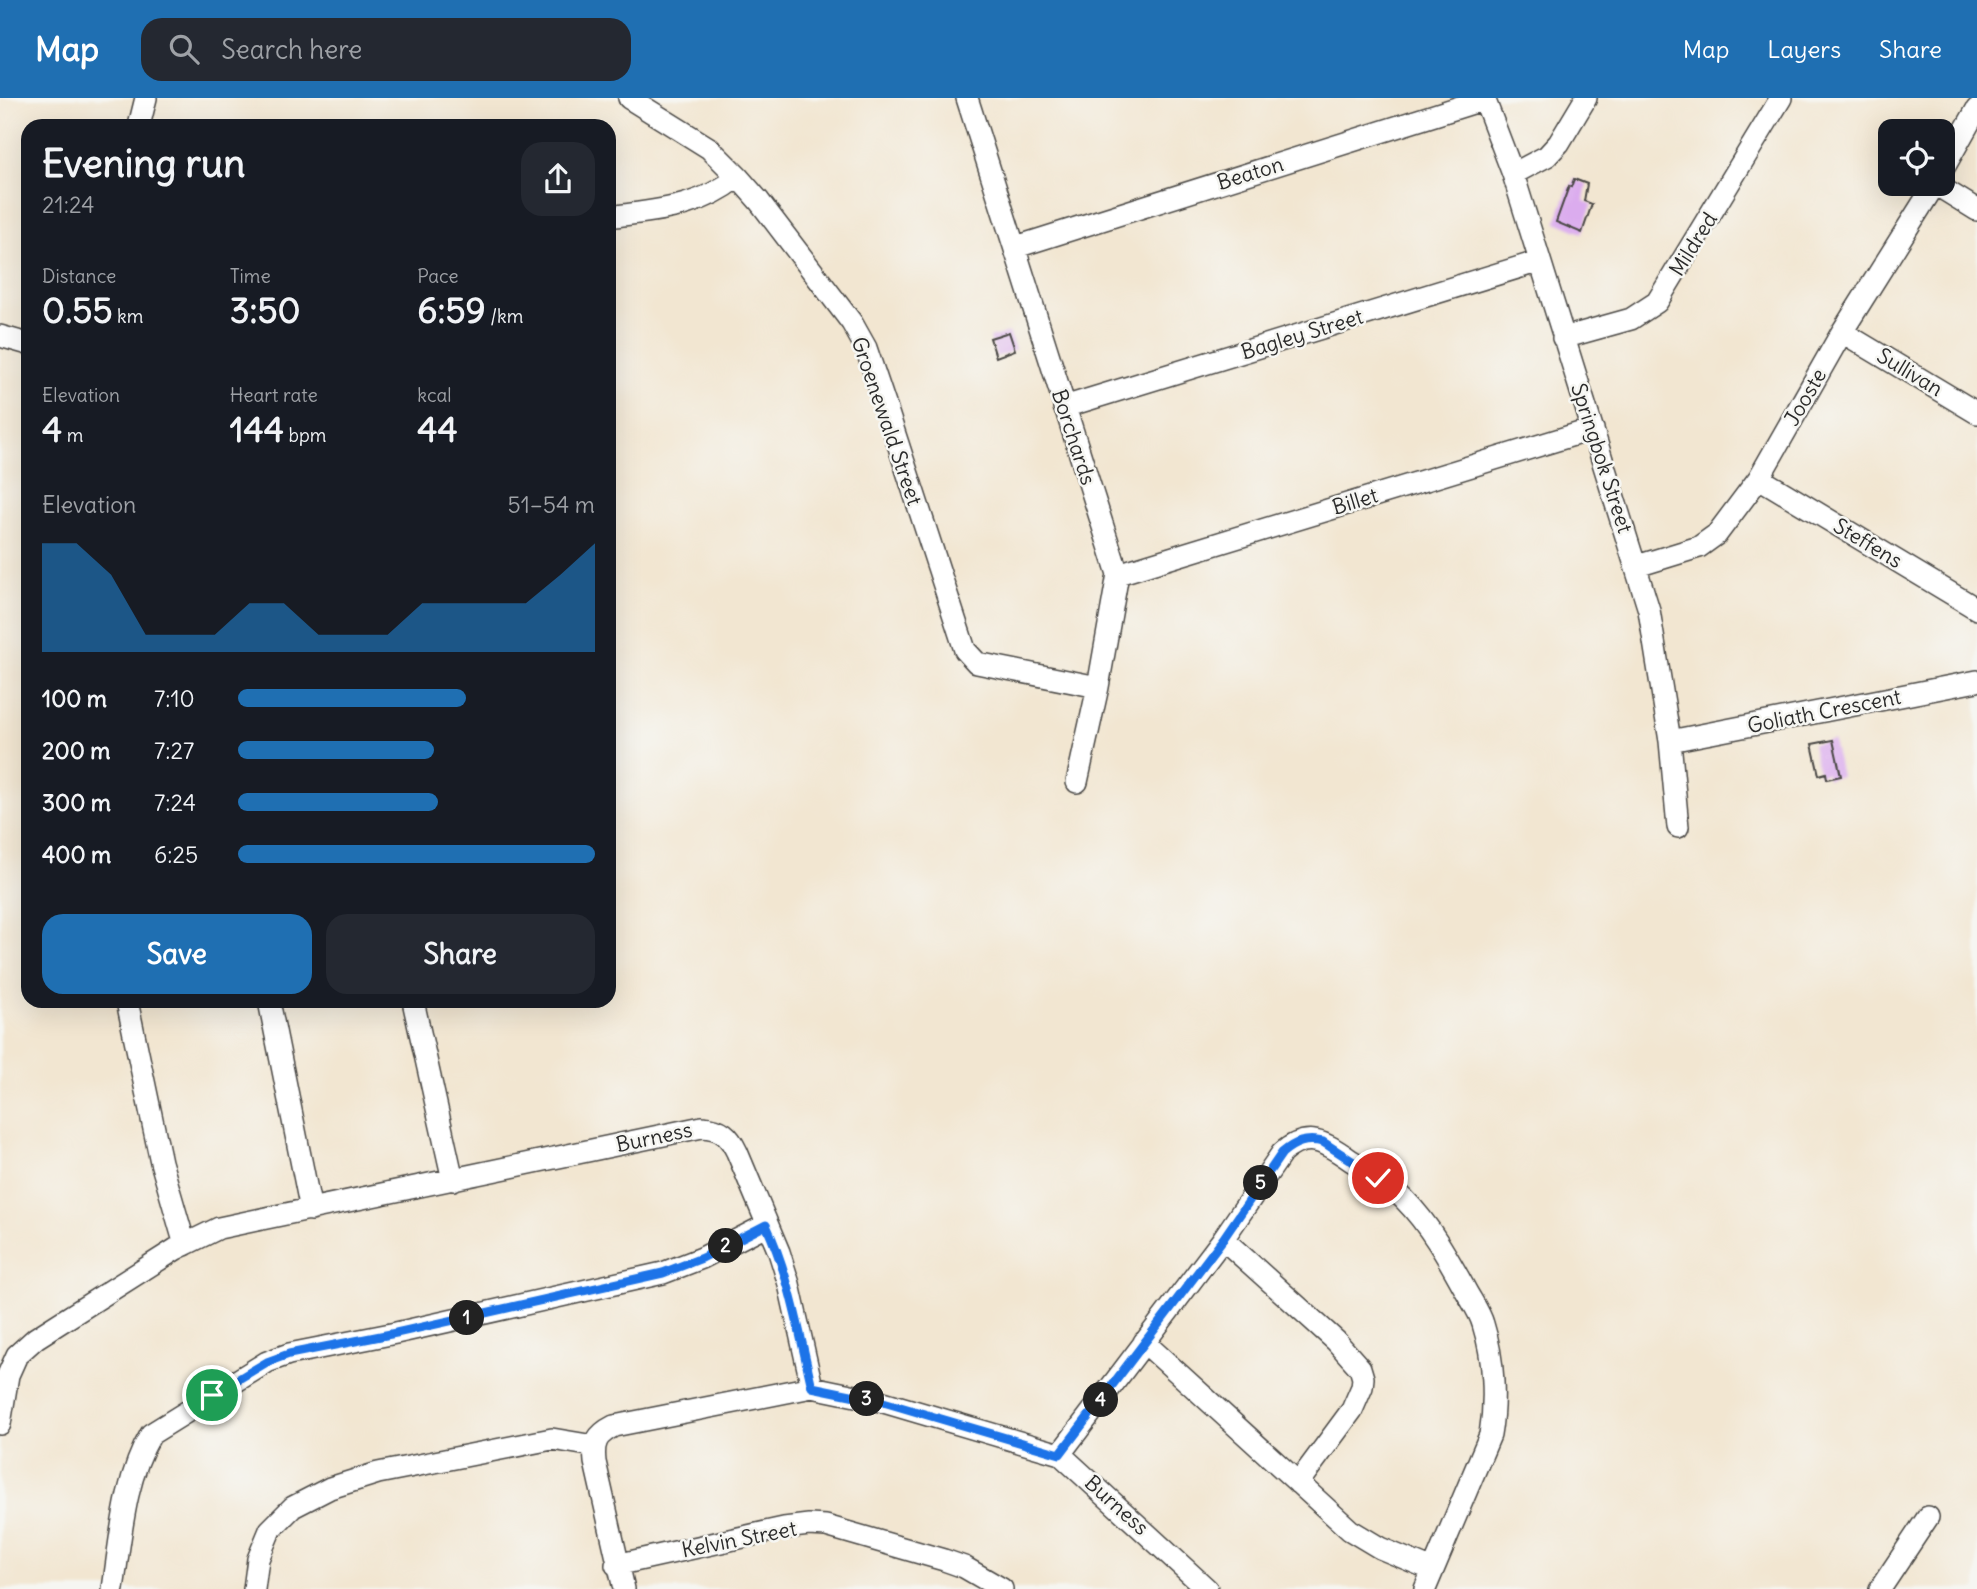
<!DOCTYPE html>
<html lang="en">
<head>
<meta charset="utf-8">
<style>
  :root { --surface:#171b24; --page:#242831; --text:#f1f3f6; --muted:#9ea1a6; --accent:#1f6fb2 }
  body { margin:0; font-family:Delius,sans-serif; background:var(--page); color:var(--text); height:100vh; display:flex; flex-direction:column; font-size:26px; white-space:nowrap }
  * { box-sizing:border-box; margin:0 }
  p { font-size:23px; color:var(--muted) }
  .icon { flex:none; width:38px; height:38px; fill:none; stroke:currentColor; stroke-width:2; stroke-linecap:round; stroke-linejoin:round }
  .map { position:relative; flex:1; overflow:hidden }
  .side { position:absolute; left:21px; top:21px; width:595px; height:889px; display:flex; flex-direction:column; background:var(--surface); border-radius:21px; box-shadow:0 7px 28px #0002 }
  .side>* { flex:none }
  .fabs { position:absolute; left:1878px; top:21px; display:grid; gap:14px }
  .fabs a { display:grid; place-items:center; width:77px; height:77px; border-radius:14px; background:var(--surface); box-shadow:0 7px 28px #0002; font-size:35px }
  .pin { position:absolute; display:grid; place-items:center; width:60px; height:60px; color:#fff; margin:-30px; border:4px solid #fff; border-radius:50%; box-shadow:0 2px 7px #0007 }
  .km { position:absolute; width:35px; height:35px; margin:-18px; border-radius:50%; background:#222; color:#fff; font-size:19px; line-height:35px; text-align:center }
  .round { display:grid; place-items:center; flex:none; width:74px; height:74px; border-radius:21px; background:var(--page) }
  .head { display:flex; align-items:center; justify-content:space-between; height:119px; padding:0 21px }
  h1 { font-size:38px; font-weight:800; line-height:52px }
  .metrics { display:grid; grid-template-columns:repeat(3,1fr); gap:10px; height:119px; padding:7px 21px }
  .metrics div { display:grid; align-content:center }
  .metrics b { font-size:35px; font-weight:800 }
  .metrics small { font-size:19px; font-weight:400 }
  .metrics p { font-size:19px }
  .chart { height:196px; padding:14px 21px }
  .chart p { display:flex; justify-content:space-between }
  .chart svg { width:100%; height:126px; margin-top:7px; fill:var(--accent); opacity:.7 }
  .action { display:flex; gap:14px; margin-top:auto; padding:14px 21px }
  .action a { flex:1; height:80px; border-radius:21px; background:var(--accent); color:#fff; font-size:28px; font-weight:800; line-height:80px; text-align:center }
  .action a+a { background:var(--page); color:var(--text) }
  ul { padding:0 21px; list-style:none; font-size:23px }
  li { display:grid; grid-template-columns:112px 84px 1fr; align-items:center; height:52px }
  li i { height:18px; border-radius:9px; background:var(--accent) }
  header { display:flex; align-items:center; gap:42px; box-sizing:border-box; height:98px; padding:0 35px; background:var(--accent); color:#fff }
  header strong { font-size:33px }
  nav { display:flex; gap:38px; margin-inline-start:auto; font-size:24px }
  .search { width:490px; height:63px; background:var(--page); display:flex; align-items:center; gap:18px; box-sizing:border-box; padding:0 24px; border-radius:21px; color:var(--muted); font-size:26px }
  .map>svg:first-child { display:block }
</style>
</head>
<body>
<header>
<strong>Map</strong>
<div class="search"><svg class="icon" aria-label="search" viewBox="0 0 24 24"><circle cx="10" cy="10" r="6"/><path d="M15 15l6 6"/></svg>Search here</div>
<nav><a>Map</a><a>Layers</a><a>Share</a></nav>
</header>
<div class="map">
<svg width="1977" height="1491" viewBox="0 0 1977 1491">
  <rect width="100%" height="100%" fill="#f6f6f2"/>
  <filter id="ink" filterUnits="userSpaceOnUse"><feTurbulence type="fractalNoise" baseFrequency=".0143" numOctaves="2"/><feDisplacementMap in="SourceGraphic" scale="14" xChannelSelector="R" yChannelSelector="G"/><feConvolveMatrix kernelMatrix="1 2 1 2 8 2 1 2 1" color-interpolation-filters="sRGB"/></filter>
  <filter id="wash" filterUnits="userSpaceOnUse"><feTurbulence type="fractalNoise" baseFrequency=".00686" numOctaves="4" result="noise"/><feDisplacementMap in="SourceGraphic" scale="28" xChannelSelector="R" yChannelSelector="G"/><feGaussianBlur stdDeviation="1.57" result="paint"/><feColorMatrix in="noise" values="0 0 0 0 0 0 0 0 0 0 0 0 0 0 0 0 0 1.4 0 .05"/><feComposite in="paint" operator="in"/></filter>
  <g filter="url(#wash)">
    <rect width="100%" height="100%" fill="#f2e6d1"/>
    <g id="blocks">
      <path fill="#dbacee" d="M 1574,81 L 1587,86 L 1584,103 L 1592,106 L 1582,135 L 1556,124 L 1569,88 L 1571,89 Z
        M 1009,234 L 1015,252 L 996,259 L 990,240 Z
        M 1833,642 L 1841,678 L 1827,681 L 1826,675 L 1819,677 L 1812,646 Z"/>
    </g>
  </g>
  <g filter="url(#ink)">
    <use href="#blocks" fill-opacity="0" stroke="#494744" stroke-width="2"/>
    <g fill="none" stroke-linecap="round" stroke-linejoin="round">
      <g stroke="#494744" stroke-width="24">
        <path id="street" d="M 629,0 L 709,50 L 738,79 L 759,103 L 852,225 L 866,250 L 888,315 L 965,552 L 977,565 L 1098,589
          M 967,0 L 1118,476 L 1098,589 L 1077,684
          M 1484,0 L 1513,76 L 1649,512 L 1670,643 L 1678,729
          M 139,28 L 146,0
          M 1942,73 L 1977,11
          M 1513,76 L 1547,58 L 1559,45 L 1586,0
          M 1935,86 L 1977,112
          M 609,119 C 658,112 698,111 738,79
          M 1016,149 L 1485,1
          M 1842,234 L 1977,315
          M 0,238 L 28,246
          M 1563,240 L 1631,221 L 1657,204 L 1781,0
          M 1064,309 L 1540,163
          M 1759,380 L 1977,511
          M 1637,468 L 1699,449 L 1717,436 L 1759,380 L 1842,234 L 1935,86
          M 1118,476 L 1593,331
          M 1670,643 L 1977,583
          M 127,903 L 161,1064 L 185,1147
          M 269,903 L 311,1112
          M 413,903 L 453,1082
          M 1223,1141 L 1336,1243 L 1360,1270 L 1363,1280 L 1362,1289 L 1352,1312 L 1298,1385
          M 1144,1244 L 1350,1432 L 1380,1450 L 1433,1472
          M 0,1326 L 8,1277 L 17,1257 L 36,1240 L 176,1151 L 219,1130 L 702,1029 C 721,1030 729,1037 737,1054 L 779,1154 L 789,1186 L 812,1289
          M 1060,1356 L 1223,1141 L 1282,1055 C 1309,1031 1327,1046 1352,1063 C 1370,1074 1389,1086 1404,1101 C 1430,1127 1449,1162 1466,1193 C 1472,1204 1480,1215 1483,1226 C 1494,1261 1496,1302 1490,1337 L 1425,1491
          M 616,1467 L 784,1430 L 809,1427 L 826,1428 L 944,1462 L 964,1469 L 1002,1491
          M 113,1491 C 121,1439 124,1382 151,1336 L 267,1264 L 289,1256 L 396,1235 L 663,1175 L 702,1160 L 766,1127
          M 254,1491 L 258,1461 L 270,1432 L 293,1409 L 330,1390 L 378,1375 L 552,1341 L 594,1348
          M 624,1491 L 595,1364 C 593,1345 596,1337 614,1328 L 812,1289 L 880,1303 L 1060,1356 L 1207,1491
          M 1880,1491 L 1928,1419"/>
      </g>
      <use href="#street" stroke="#fff" stroke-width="21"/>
    </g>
  </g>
  <g fill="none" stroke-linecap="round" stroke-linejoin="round" filter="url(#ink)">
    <g stroke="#fff" stroke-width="14">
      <path id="route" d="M 212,1297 L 267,1264 L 289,1256 L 396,1235 L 663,1175 L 702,1160 L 766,1127 C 790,1179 799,1234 812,1289 L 880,1303 L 1060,1356 L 1223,1141 L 1282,1055 C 1295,1044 1306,1040 1323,1044 L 1378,1080"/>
    </g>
    <use href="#route" stroke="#1a73e8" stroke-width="9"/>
  </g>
  <g text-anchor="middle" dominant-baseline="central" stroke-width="5" stroke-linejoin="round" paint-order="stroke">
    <g font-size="21" fill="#2b2b2b" stroke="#f6f6f2">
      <text transform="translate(1250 75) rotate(-17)">Beaton</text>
      <text transform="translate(1693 146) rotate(-58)">Mildred</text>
      <text transform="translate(1302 236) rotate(-17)">Bagley Street</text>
      <text transform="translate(1910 274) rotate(31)">Sullivan</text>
      <text transform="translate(1805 299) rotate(-60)">Jooste</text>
      <text transform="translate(887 323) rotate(71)">Groenewald Street</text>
      <text transform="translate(1074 339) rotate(72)">Borchards</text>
      <text transform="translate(1602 360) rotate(72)">Springbok Street</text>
      <text transform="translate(1355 403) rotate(-17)">Billet</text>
      <text transform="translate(1868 445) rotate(31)">Steffens</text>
      <text transform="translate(1824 613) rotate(-11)">Goliath Crescent</text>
      <text transform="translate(654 1039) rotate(-12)">Burness</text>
      <text transform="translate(1117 1407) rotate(42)">Burness</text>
      <text transform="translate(739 1441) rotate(-11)">Kelvin Street</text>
    </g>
  </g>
</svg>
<div class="fabs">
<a><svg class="icon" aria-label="locate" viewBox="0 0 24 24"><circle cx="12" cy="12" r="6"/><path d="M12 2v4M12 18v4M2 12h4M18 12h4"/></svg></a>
</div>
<div class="pin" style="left:212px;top:1297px;background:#1e9e55"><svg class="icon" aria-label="arrive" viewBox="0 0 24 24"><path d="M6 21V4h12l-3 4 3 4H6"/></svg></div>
<div class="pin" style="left:1378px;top:1080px;background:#d93025"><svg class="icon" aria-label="check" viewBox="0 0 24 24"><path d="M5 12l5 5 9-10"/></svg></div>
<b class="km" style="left:467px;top:1220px">1</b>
<b class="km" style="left:726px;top:1148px">2</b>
<b class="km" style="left:867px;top:1301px">3</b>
<b class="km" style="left:1101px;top:1302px">4</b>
<b class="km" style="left:1261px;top:1085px">5</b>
<section class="side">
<div class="head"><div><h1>Evening run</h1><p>21:24</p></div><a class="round"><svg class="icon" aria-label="share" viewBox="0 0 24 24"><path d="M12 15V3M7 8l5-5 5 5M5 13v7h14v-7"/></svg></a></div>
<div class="metrics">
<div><p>Distance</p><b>0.55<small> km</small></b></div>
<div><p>Time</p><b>3:50</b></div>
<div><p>Pace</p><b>6:59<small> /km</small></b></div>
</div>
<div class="metrics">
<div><p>Elevation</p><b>4<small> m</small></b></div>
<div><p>Heart rate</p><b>144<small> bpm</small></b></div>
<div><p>kcal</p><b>44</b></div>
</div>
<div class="chart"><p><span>Elevation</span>51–54 m</p>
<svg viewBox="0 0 160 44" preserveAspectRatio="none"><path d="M0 44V6L10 6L20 17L30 38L40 38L50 38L60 27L70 27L80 38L90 38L100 38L110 27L120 27L130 27L140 27L150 17L160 6V44z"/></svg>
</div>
<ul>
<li><b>100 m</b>7:10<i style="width:64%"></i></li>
<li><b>200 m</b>7:27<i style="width:55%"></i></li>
<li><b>300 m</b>7:24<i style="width:56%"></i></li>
<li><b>400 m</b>6:25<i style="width:100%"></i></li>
</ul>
<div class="action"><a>Save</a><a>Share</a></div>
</section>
</div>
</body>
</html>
